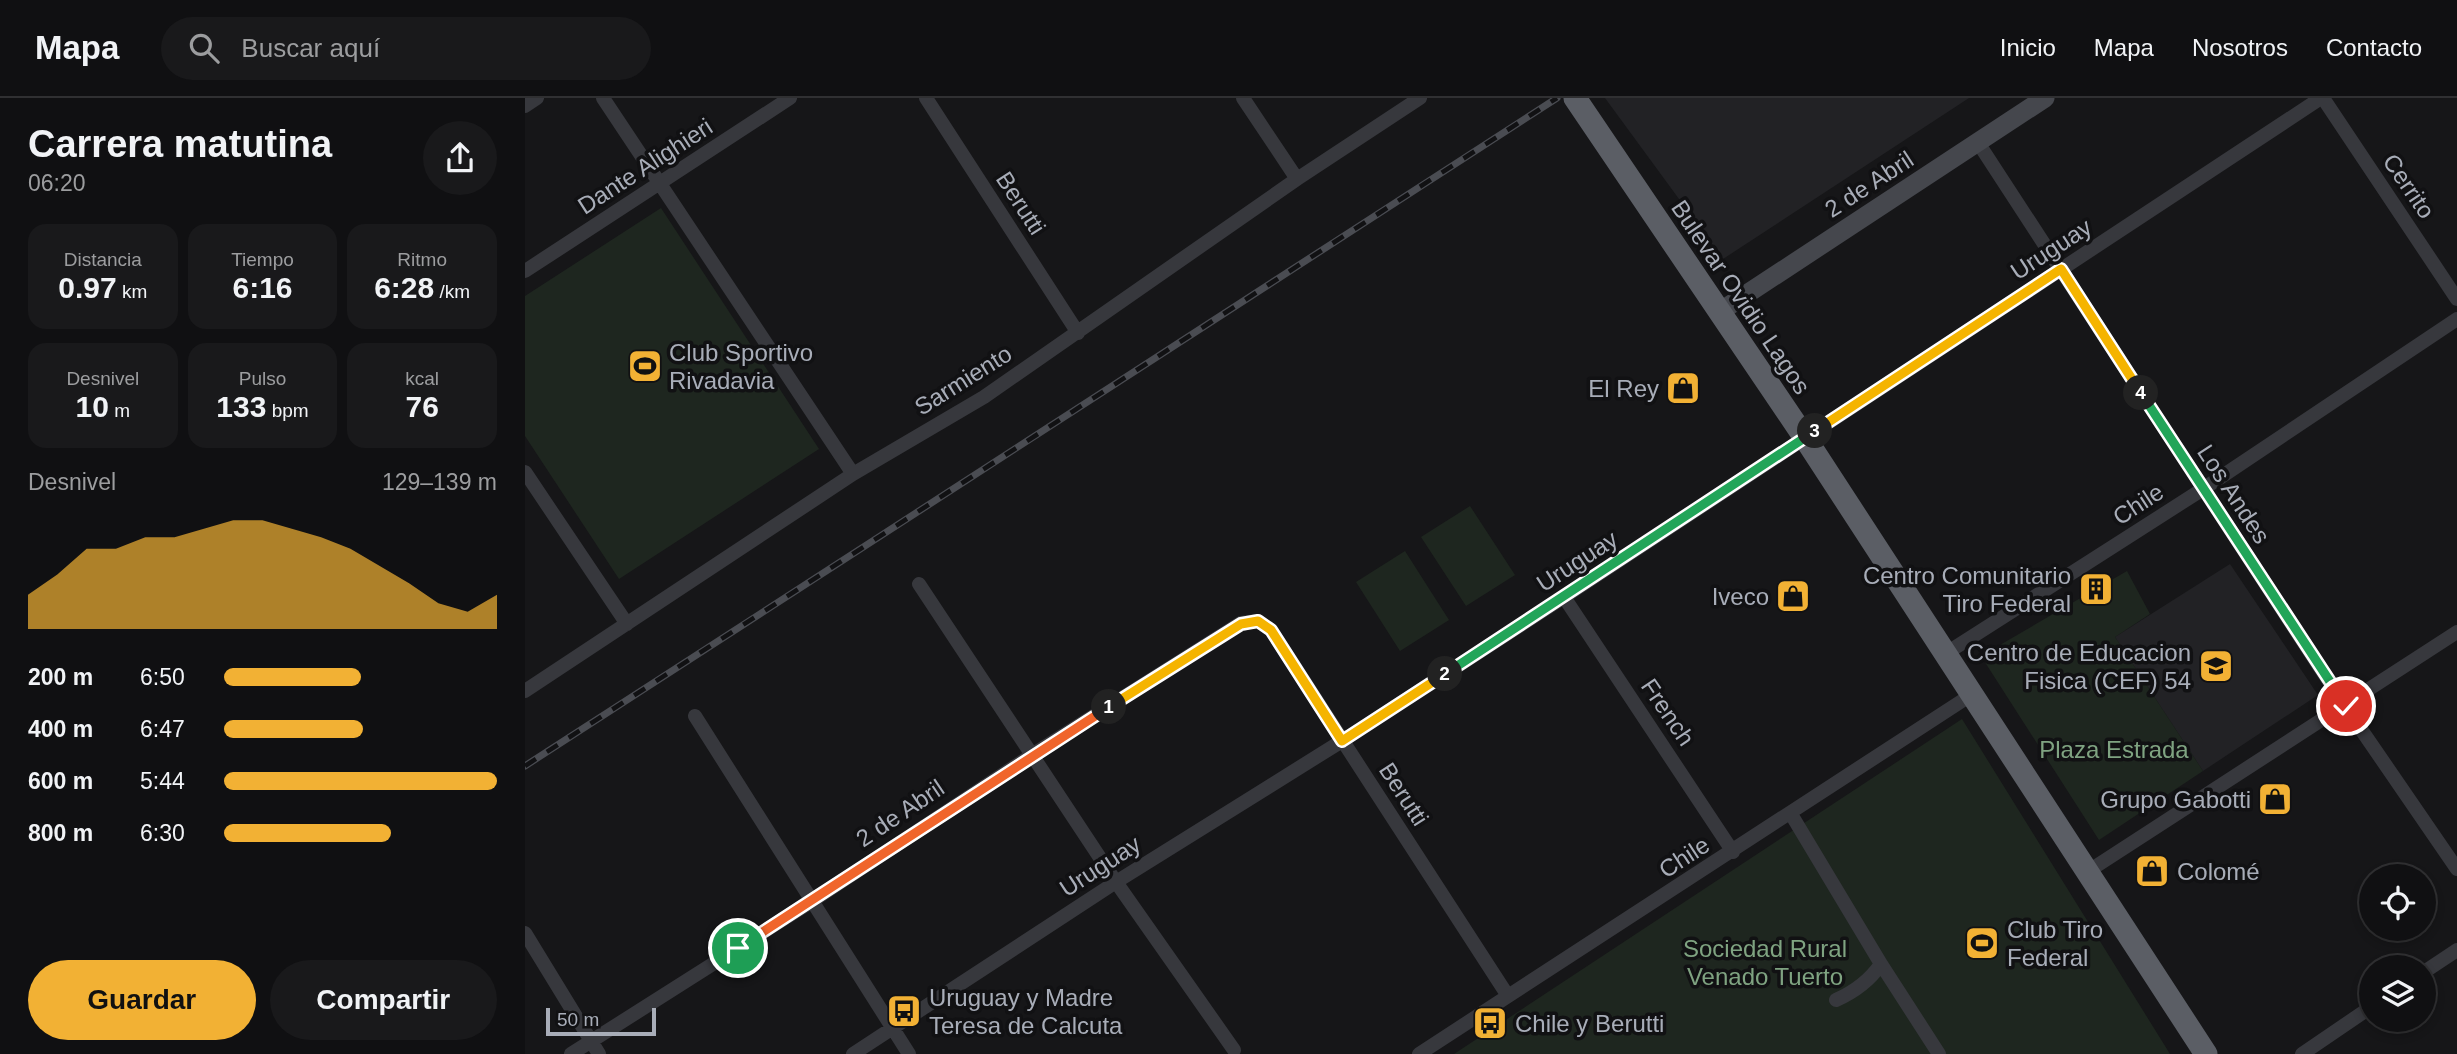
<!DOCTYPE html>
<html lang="es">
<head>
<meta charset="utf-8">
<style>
  :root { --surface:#101012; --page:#19191b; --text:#f1f3f6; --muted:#9c9d9f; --line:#303032; --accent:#f2b134 }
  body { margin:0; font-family:Helvetica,sans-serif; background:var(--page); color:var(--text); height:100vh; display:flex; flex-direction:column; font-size:26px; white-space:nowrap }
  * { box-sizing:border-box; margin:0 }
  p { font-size:23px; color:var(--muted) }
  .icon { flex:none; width:38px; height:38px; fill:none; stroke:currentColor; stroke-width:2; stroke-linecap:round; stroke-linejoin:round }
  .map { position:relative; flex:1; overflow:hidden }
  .sheet { display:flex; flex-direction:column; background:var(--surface); width:525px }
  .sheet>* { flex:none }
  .tools { position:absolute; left:1834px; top:766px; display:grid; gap:14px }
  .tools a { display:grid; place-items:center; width:77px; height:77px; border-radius:50%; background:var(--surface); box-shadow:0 4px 10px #0003,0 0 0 2px var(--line); font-size:35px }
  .scale { position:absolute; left:21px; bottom:18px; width:110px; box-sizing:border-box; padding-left:7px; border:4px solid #a8adb8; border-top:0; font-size:19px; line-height:24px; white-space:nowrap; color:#a8adb8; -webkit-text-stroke:5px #111113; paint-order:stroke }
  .pin { position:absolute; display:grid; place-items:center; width:60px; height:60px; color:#fff; margin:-30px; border:4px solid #fff; border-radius:50%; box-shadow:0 2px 7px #0007 }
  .km { position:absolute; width:35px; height:35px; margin:-18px; border-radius:50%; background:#222; color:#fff; font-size:19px; line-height:35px; text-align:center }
  .round { display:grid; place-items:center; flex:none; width:74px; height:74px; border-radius:37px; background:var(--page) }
  .headline { display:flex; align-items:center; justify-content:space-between; height:119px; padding:0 28px }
  h1 { font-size:38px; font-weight:800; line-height:52px }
  .figures { display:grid; grid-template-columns:repeat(3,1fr); gap:10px; height:119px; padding:7px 28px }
  .figures div { display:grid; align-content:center; border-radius:18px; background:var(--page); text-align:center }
  .figures b { font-size:30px; font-weight:800 }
  .figures small { font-size:19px; font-weight:400 }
  .figures p { font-size:19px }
  .chart { height:196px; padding:14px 28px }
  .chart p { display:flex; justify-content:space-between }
  .chart svg { width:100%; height:126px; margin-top:7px; fill:var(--accent); opacity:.7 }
  .button { display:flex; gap:14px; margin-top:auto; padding:14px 28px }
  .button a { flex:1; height:80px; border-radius:42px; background:var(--accent); color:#111; font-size:28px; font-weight:800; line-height:80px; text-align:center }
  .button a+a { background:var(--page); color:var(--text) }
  ul { padding:0 28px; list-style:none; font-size:23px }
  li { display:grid; grid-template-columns:112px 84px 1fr; align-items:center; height:52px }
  li i { height:18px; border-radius:9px; background:var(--accent) }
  header { display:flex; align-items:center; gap:42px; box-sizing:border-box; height:98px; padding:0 35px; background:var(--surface); border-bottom:2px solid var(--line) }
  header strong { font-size:33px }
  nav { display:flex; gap:38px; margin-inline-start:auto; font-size:24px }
  .search { width:490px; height:63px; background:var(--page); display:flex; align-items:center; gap:18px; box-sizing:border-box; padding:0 24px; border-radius:38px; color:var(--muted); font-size:26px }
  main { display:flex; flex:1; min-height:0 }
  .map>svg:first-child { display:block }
</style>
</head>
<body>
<header>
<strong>Mapa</strong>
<div class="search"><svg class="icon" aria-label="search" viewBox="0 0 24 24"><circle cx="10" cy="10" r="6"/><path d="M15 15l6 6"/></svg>Buscar aquí</div>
<nav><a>Inicio</a><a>Mapa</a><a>Nosotros</a><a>Contacto</a></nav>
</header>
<main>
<section class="sheet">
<div class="headline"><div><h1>Carrera matutina</h1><p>06:20</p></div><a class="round"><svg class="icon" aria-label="share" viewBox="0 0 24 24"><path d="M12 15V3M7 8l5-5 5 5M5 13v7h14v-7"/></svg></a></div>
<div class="figures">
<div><p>Distancia</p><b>0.97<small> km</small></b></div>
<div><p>Tiempo</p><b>6:16</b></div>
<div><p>Ritmo</p><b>6:28<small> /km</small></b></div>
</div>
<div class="figures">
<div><p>Desnivel</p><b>10<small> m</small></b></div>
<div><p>Pulso</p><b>133<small> bpm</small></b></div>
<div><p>kcal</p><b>76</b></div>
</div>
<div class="chart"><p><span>Desnivel</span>129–139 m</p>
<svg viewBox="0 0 160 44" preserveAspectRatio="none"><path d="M0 44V32L10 25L20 16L30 16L40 12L50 12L60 9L70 6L80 6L90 9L100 12L110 16L120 22L130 28L140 35L150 38L160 32V44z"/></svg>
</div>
<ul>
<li><b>200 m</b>6:50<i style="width:50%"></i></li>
<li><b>400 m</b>6:47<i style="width:51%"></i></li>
<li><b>600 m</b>5:44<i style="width:100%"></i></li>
<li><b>800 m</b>6:30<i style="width:61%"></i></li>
</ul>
<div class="button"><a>Guardar</a><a>Compartir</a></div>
</section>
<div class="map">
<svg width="1932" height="956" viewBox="0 0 1932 956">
  <rect width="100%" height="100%" fill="#161618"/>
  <path fill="#222225" d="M 1080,0 L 1444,0 L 1198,161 Z
    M 1705,466 L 1793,597 L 1678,673 L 1590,539 Z"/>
  <path fill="#1e261f" d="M 136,110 L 294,351 L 94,481 L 0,338 L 0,198 Z
    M 945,408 L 990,477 L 941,508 L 896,439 Z
    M 880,453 L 924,522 L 875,553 L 831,484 Z
    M 1602,473 L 1625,516 L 1590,539 L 1678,673 L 1574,742 L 1456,558 Z
    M 1437,621 L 1645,956 L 929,956 Z"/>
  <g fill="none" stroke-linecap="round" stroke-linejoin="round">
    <path stroke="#37383d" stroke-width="14" d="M 78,0 L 328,376
      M 401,0 L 553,235
      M 718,0 L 772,81
      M 1798,0 L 1932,201
      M 0,8 L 12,0
      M 1452,43 L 1820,608 L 1932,771
      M 0,173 L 265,0
      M 0,374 L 102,526
      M 394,486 L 591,784 L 709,952
      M 1039,499 L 1208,754
      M 1420,556 L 1678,391 L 1932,221
      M 0,593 L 328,376 L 459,299 L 772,81 L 895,0
      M 170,618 L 384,956
      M 1266,716 L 1356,866 C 1345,882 1329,894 1311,902
      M 1562,774 L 1932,534
      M 0,835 L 74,956
      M 1356,866 L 1414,956
      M 1899,874 L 1932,852
      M 46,956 L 287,803 L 507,657 L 716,525 L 733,523 L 746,532 L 983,898
      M 328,956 L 591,784 L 817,643 L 1039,499 L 1796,0
      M 894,956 L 1446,597
      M 1777,956 L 1846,909"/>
    <path stroke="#45474d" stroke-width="19" d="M 1196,213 L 1520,0"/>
    <path stroke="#5b5e65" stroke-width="23" d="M 1050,0 L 1280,340 L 1681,956"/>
    <g stroke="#4a4c52" stroke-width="7">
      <path id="rail" d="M 0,668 L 1032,0"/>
    </g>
    <use href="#rail" stroke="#111113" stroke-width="4.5" stroke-dasharray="13" stroke-linecap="butt"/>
  </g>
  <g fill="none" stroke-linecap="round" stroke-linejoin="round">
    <g stroke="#fff" stroke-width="14">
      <path id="split-1" d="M 213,850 L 584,609"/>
    </g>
    <g stroke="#fff" stroke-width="14">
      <path id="split-2" d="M 584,609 L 716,526 L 733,523 L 746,532 L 817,643 L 920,576"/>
    </g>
    <g stroke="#fff" stroke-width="14">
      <path id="split-3" d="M 920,576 L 1290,333"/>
    </g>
    <g stroke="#fff" stroke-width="14">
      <path id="split-4" d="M 1290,333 L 1536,171 L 1616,295"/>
    </g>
    <g stroke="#fff" stroke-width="14">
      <path id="split-5" d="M 1616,295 L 1821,608"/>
    </g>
    <use href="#split-1" stroke="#f0652b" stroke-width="9"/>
    <use href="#split-2" stroke="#f5b400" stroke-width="9"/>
    <use href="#split-3" stroke="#22a559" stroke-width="9"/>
    <use href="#split-4" stroke="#f5b400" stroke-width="9"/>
    <use href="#split-5" stroke="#22a559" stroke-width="9"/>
  </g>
  <defs>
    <g id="stadium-square" transform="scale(1.75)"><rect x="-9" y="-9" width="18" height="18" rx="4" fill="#f2b134" stroke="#111113"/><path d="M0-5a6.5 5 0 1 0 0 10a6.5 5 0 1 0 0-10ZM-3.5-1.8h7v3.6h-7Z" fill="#111"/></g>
    <g id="shop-square" transform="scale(1.75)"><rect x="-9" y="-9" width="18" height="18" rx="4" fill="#f2b134" stroke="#111113"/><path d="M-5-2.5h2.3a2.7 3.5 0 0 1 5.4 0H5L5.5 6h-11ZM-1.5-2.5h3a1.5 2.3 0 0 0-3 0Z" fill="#111"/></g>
    <g id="building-square" transform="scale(1.75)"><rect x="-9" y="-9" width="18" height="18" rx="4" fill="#f2b134" stroke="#111113"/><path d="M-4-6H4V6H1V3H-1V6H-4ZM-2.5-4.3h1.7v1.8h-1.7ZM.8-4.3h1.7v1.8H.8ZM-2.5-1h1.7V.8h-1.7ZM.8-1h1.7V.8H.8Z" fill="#111"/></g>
    <g id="school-square" transform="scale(1.75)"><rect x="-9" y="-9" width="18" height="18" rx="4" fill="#f2b134" stroke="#111113"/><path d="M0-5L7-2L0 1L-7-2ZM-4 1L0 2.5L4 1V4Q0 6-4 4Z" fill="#111"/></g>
    <g id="bus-square" transform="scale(1.75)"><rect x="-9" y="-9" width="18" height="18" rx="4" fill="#f2b134" stroke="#111113"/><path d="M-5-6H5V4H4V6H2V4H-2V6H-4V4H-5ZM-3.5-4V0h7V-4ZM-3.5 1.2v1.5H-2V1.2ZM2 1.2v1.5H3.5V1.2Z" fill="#111"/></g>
  </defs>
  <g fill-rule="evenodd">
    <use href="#stadium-square" x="120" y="268"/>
    <use href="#shop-square" x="1158" y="290"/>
    <use href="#building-square" x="1571" y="491"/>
    <use href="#shop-square" x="1268" y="498"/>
    <use href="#school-square" x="1691" y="568"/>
    <use href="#shop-square" x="1750" y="701"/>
    <use href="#shop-square" x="1627" y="773"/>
    <use href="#stadium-square" x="1457" y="845"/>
    <use href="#bus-square" x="379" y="913"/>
    <use href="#bus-square" x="965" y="925"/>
  </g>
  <g text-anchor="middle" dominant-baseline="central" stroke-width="7" stroke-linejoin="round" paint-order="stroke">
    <g font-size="24" fill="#a8adb8" stroke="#111113">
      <text transform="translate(120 68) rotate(-33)">Dante Alighieri</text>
      <text transform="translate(1344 86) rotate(-33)">2 de Abril</text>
      <text transform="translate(1884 88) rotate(56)">Cerrito</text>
      <text transform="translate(496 105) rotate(57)">Berutti</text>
      <text transform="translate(1526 151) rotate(-33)">Uruguay</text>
      <text transform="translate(1216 199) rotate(56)">Bulevar Ovidio Lagos</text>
      <text transform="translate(438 282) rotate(-32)">Sarmiento</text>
      <text transform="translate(1709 396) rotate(57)">Los Andes</text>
      <text transform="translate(1613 406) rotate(-33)">Chile</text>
      <text transform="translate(1052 463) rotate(-33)">Uruguay</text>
      <text transform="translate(1143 614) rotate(56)">French</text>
      <text transform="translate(879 696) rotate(57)">Berutti</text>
      <text transform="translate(375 715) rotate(-34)">2 de Abril</text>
      <text transform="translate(1159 759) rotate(-33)">Chile</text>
      <text transform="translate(575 768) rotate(-33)">Uruguay</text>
    </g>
    <g font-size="24" fill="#a8adb8" stroke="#111113" text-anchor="start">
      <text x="144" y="254">Club Sportivo<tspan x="144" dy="28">Rivadavia</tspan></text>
      <text x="1134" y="290" text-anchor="end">El Rey</text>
      <text x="1546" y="477" text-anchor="end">Centro Comunitario<tspan x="1546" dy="28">Tiro Federal</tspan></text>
      <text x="1244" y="498" text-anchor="end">Iveco</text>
      <text x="1666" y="554" text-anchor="end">Centro de Educacion<tspan x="1666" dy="28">Fisica (CEF) 54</tspan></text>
      <text x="1726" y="701" text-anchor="end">Grupo Gabotti</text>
      <text x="1652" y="773">Colomé</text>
      <text x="1482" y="831">Club Tiro<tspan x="1482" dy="28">Federal</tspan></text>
      <text x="404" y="899">Uruguay y Madre<tspan x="404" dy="28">Teresa de Calcuta</tspan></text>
      <text x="990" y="925">Chile y Berutti</text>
    </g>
    <g font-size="24" fill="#7fa381" stroke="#111113">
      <text x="1589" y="651">Plaza Estrada</text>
      <text x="1240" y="850">Sociedad Rural<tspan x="1240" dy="28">Venado Tuerto</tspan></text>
    </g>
  </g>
</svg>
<div class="tools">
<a><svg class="icon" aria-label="locate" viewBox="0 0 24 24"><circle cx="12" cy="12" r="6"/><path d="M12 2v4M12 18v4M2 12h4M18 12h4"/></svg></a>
<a><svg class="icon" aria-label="layers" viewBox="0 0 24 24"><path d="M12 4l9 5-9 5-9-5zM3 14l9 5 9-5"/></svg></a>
</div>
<div class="scale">50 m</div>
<div class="pin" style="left:213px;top:850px;background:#1e9e55"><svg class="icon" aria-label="arrive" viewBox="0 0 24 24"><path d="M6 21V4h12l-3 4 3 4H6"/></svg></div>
<div class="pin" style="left:1821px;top:608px;background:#d93025"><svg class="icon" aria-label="check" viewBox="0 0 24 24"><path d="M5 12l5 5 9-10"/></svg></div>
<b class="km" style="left:584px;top:609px">1</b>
<b class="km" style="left:920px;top:576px">2</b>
<b class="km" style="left:1290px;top:333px">3</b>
<b class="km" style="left:1616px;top:295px">4</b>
</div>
</main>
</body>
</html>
